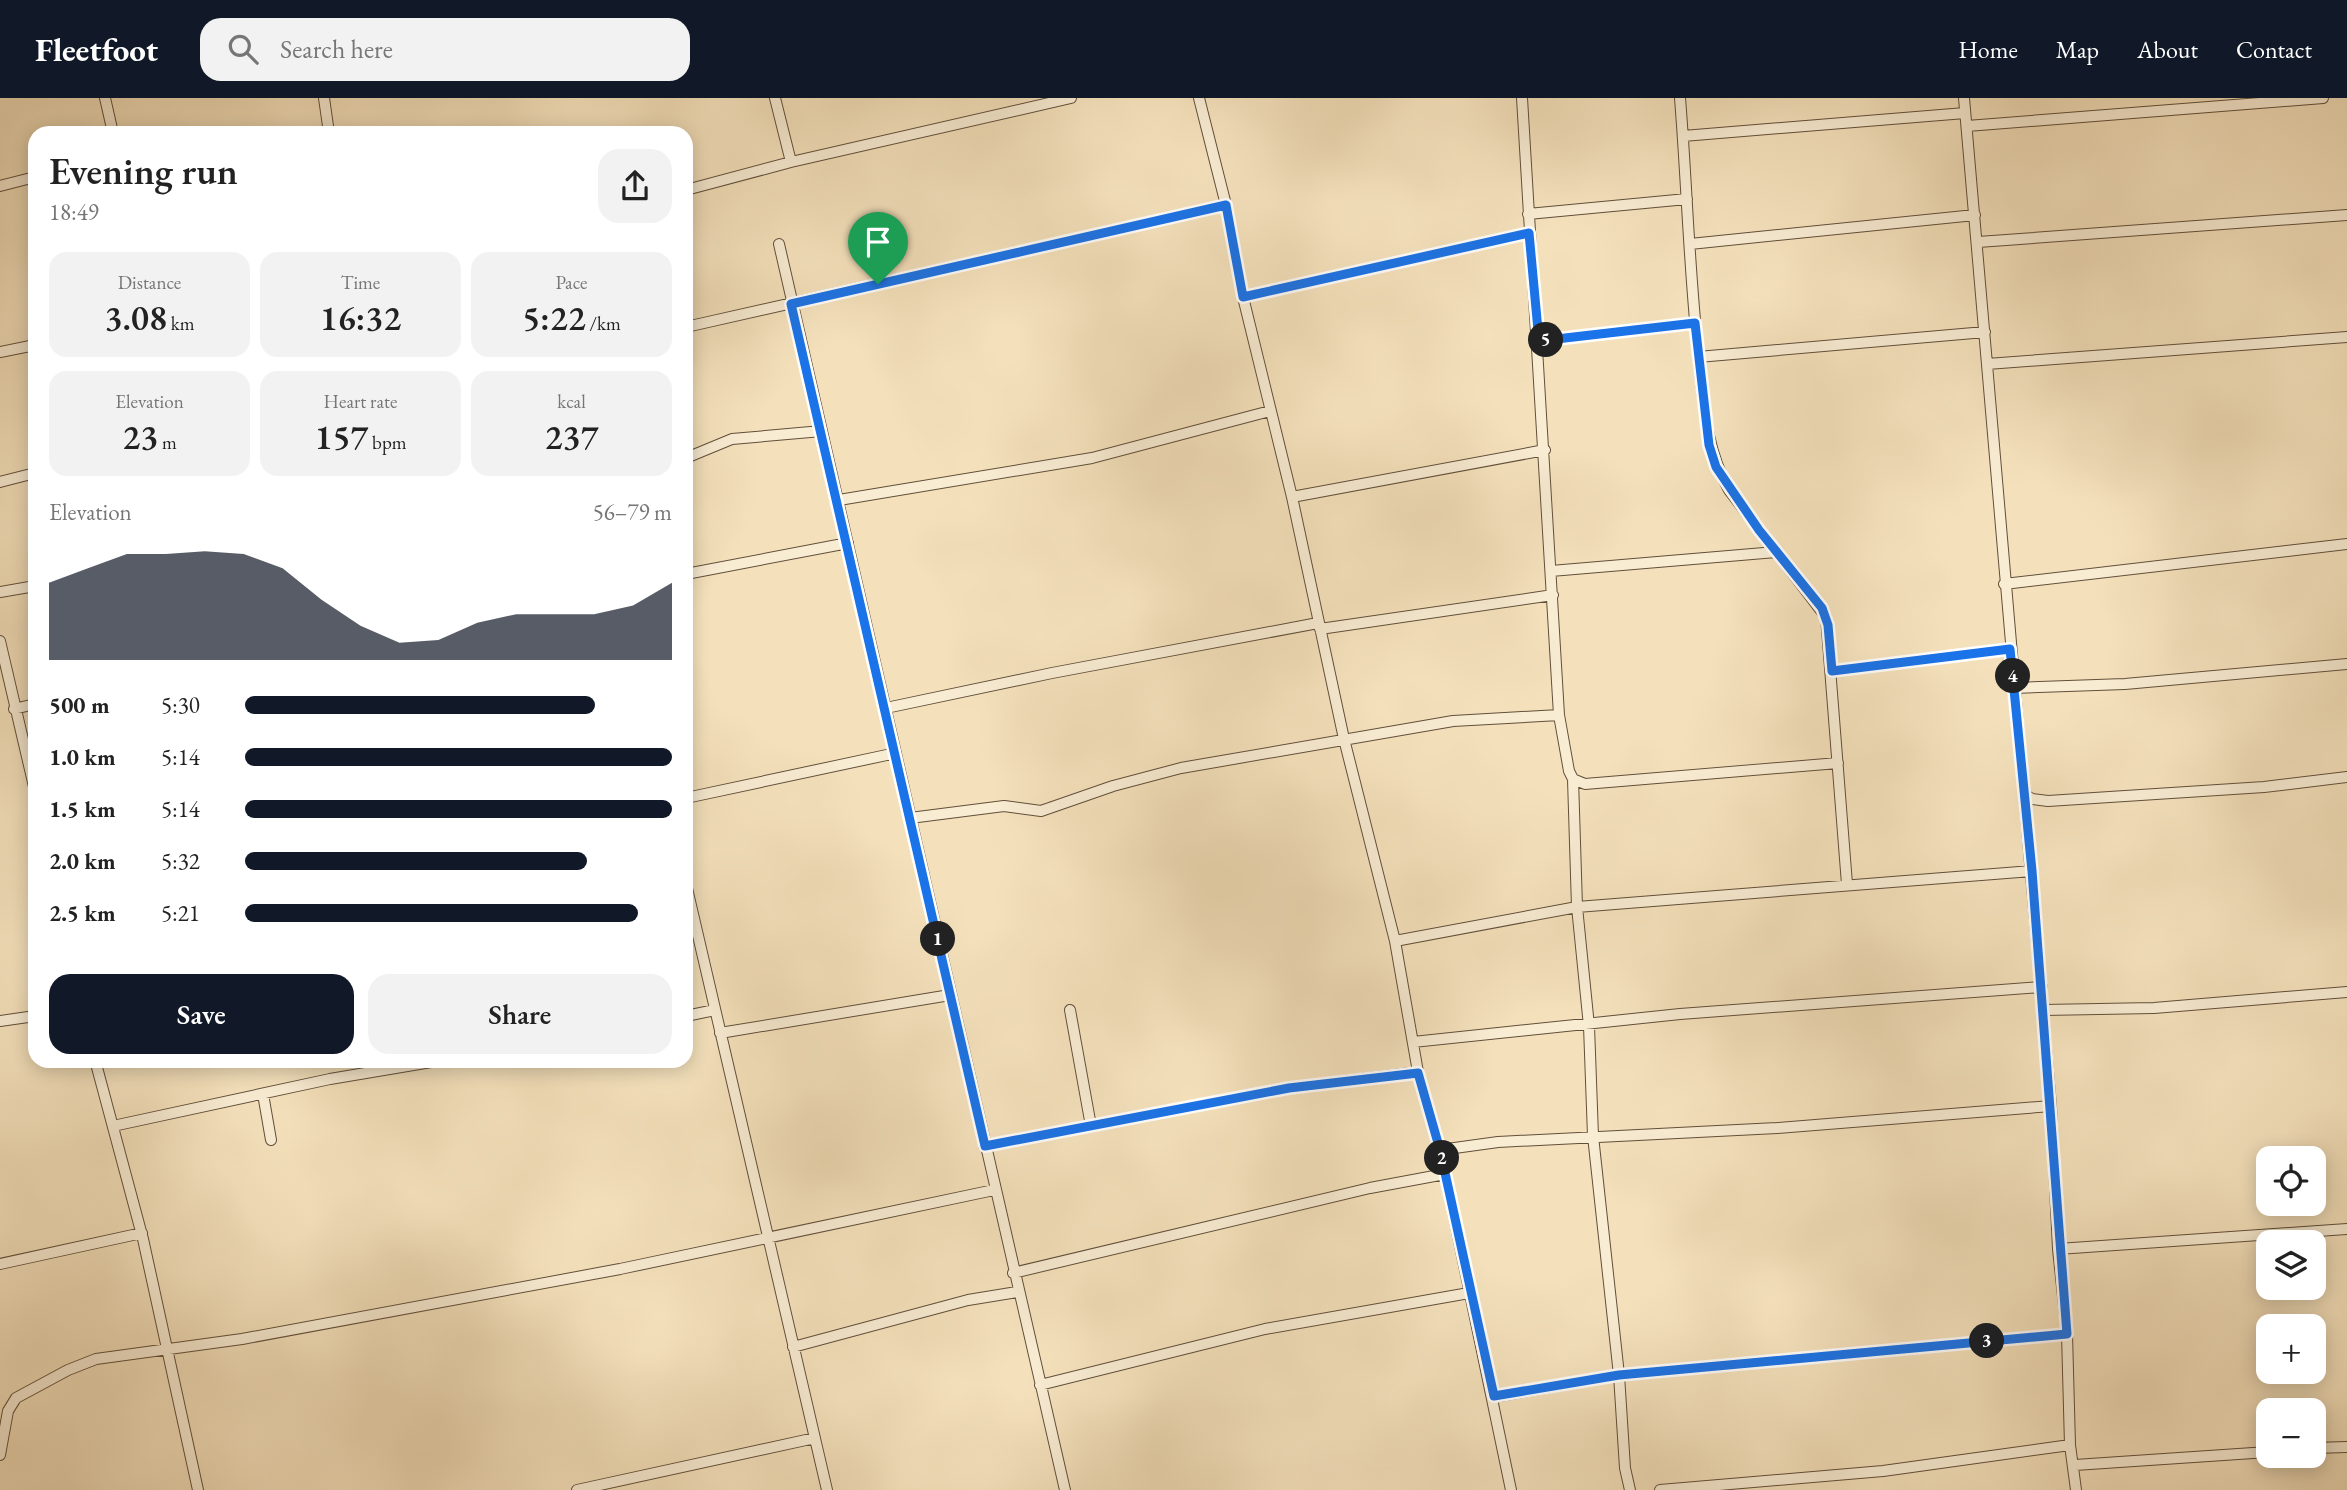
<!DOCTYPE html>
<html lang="en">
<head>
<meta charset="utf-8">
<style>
  :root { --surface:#fff; --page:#f2f2f2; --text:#222; --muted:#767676; --accent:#111827 }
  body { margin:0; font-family:"EB Garamond",serif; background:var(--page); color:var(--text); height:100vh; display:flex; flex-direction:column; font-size:26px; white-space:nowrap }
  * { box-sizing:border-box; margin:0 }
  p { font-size:23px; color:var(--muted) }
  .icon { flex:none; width:38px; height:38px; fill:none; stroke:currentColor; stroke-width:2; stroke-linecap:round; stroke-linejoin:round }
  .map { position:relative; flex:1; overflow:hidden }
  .sheet { position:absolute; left:28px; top:28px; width:665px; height:942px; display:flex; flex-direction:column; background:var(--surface); border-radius:21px; box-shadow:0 4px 18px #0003 }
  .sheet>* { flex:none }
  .tools { position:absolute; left:2256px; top:1048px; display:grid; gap:14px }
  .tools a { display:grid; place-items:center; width:70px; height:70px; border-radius:14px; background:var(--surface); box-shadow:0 4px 18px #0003; font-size:35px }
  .pin { position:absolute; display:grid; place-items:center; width:60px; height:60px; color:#fff; margin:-72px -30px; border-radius:50% 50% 50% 0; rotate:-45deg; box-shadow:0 0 7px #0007 }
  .pin .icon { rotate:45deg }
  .km { position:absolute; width:35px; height:35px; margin:-18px; border-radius:50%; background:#222; color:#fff; font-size:19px; line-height:35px; text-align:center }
  .round { display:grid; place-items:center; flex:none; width:74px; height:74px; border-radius:21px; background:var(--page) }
  .head { display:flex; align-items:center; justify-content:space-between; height:119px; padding:0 21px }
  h1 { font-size:38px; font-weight:600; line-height:52px }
  .figures { display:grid; grid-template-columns:repeat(3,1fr); gap:10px; height:119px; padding:7px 21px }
  .figures div { display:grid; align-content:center; border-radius:18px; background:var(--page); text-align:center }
  .figures b { font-size:35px; font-weight:600 }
  .figures small { font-size:19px; font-weight:400 }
  .figures p { font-size:19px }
  .chart { height:196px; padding:14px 21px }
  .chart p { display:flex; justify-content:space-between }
  .chart svg { width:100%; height:126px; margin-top:7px; fill:var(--accent); opacity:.7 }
  .action { display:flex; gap:14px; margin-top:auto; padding:14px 21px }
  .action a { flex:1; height:80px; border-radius:21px; background:var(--accent); color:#fff; font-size:28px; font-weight:600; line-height:80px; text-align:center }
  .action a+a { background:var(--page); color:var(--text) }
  ul { padding:0 21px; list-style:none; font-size:23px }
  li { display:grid; grid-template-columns:112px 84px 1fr; align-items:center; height:52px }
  li i { height:18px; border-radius:9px; background:var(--accent) }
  header { display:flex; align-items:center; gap:42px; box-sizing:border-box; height:98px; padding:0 35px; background:var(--accent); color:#fff }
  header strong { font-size:33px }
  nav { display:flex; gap:38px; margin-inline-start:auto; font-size:24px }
  .search { width:490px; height:63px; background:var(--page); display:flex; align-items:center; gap:18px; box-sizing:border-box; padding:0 24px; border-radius:21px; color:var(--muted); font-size:26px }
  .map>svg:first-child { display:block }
</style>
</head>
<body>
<header>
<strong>Fleetfoot</strong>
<div class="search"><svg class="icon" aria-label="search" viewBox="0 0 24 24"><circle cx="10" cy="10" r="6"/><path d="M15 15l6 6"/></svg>Search here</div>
<nav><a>Home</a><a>Map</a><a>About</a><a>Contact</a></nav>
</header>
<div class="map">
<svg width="2347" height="1392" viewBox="0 0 2347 1392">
  <rect width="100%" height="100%" fill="#f4e1bc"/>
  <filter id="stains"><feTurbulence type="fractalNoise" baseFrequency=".00286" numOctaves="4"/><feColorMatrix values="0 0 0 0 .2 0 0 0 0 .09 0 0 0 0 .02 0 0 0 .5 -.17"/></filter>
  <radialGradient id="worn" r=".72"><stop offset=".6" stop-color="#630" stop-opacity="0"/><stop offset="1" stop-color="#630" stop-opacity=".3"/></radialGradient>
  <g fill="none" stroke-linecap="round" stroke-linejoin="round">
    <g stroke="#624f3a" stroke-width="12">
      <path id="minor" d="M 105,0 L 113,35
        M 324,0 L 329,35
        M 775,0 L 791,64
        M 1199,0 L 1226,107 L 1243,199 L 1292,399 L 1344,641 L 1395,843 L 1418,974 L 1440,1052 L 1511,1392
        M 1522,0 L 1559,617 L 1569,673 L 1573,681 L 1585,686 L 1838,665
        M 1680,0 C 1687,87 1689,175 1699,263 C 1704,308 1706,351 1729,392 L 1826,519 L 1847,786
        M 1964,0 L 2051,1008 L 2058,1151 L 2067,1236 L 2070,1347 L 2076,1392
        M 1967,28 L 2323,0
        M 1683,38 L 1965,15
        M 0,88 L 35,79
        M 686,92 L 791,64 L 1071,0
        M 1528,116 L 1687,101
        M 1978,144 L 2347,117
        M 779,146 L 1065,1392
        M 1690,146 L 1975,117
        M 1243,199 L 1529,135
        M 686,229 L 1226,107
        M 1539,243 L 1695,225
        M 0,254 L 35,247
        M 1698,259 L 1985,234
        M 1987,266 L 2347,239
        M 686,360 L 732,341 L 822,333
        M 0,384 L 35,375
        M 1292,399 L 1545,352
        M 839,402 L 1092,360 L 1270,313
        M 1551,473 L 1776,454
        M 686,476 L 848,445
        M 2004,486 L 2347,446
        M 0,494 L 35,488
        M 1320,531 L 1553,497
        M 0,543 L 35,693
        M 1832,573 L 2010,551
        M 2014,590 L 2125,586 L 2347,566
        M 886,610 L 1052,575 L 1318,525
        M 14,611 L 35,606
        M 1573,681 L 1577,809 L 1589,928 L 1593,1038 L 1619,1277 L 1625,1370 L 1630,1392
        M 2024,696 L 2032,701 L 2048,703 L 2264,689 L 2347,679
        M 686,700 L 896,655
        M 910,720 L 1004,708 L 1041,713 L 1113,688 L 1181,670 L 1453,623 L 1559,617
        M 686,786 L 827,1392
        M 1395,843 L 1577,809 L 2032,773
        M 1070,912 L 1091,1028
        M 2043,912 L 2154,910 L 2347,894
        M 686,918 L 715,912
        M 0,923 L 35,918
        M 720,935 L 950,897
        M 1413,944 L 1680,916 L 2042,889
        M 95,962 L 143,1141 L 198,1392
        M 263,996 L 271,1042
        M 113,1028 L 330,981 L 443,962
        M 984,1048 L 1289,990 L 1418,974
        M 1440,1052 L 1498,1044 L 1777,1030 L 2051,1008
        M 2058,1151 L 2347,1131
        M 0,1166 L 142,1135
        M 1013,1175 L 1370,1090 L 1445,1076
        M 793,1249 L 968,1202 L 1017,1194
        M 1040,1287 L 1265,1231 L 1469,1195
        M 1494,1299 L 1619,1277 L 2067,1236
        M 2314,1350 L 2347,1349
        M 0,1357 L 8,1313 L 16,1300 L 68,1272 L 96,1261 L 242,1241 L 620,1171 L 994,1092
        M 2075,1367 L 2268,1354
        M 577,1392 L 815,1340
        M 1660,1392 L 1883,1373 L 2070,1347"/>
    </g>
    <use href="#minor" stroke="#f8ecd3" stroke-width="10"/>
  </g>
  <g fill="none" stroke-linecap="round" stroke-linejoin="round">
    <g stroke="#fff" stroke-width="14">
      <path id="route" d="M 1226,107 L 1243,199 L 1529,135 L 1539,243 L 1695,225 L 1709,347 L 1716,369 L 1759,432 L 1822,510 L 1828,527 L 1832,573 L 2010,551 L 2032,773 L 2067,1236 L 1619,1277 L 1494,1298 L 1440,1052 L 1418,975 L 1289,990 L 985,1048 L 791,206 Z"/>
    </g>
    <use href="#route" stroke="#1a73e8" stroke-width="9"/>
  </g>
  <rect width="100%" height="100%" filter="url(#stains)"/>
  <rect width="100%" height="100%" fill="url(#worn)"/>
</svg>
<div class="tools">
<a><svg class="icon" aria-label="locate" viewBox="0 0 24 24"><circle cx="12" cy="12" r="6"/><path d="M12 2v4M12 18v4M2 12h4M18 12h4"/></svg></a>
<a><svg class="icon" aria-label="layers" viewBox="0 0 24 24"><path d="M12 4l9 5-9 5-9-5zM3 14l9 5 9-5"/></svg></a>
<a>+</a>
<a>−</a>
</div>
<div class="pin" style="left:878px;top:186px;background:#1e9e55"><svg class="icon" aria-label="arrive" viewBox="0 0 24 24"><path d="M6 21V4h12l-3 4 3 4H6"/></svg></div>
<b class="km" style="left:938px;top:841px">1</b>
<b class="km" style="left:1442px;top:1060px">2</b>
<b class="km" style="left:1987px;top:1243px">3</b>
<b class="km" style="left:2013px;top:578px">4</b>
<b class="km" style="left:1546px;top:242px">5</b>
<section class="sheet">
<div class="head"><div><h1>Evening run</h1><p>18:49</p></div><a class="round"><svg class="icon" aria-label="share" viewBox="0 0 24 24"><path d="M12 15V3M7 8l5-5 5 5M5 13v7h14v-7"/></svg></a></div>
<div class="figures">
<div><p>Distance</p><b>3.08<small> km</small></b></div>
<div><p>Time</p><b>16:32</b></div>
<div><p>Pace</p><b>5:22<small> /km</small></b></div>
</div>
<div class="figures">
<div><p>Elevation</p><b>23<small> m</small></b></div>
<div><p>Heart rate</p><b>157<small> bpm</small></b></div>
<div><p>kcal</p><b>237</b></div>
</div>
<div class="chart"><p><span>Elevation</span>56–79 m</p>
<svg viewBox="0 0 160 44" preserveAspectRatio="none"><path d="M0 44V17L10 12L20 7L30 7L40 6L50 7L60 12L70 23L80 32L90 38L100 37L110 31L120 28L130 28L140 28L150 25L160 17V44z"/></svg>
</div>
<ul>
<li><b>500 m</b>5:30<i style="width:82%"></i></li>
<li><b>1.0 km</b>5:14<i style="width:100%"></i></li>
<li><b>1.5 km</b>5:14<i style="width:100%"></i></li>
<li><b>2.0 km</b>5:32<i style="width:80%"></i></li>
<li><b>2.5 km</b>5:21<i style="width:92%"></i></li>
</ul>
<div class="action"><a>Save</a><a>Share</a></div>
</section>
</div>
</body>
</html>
